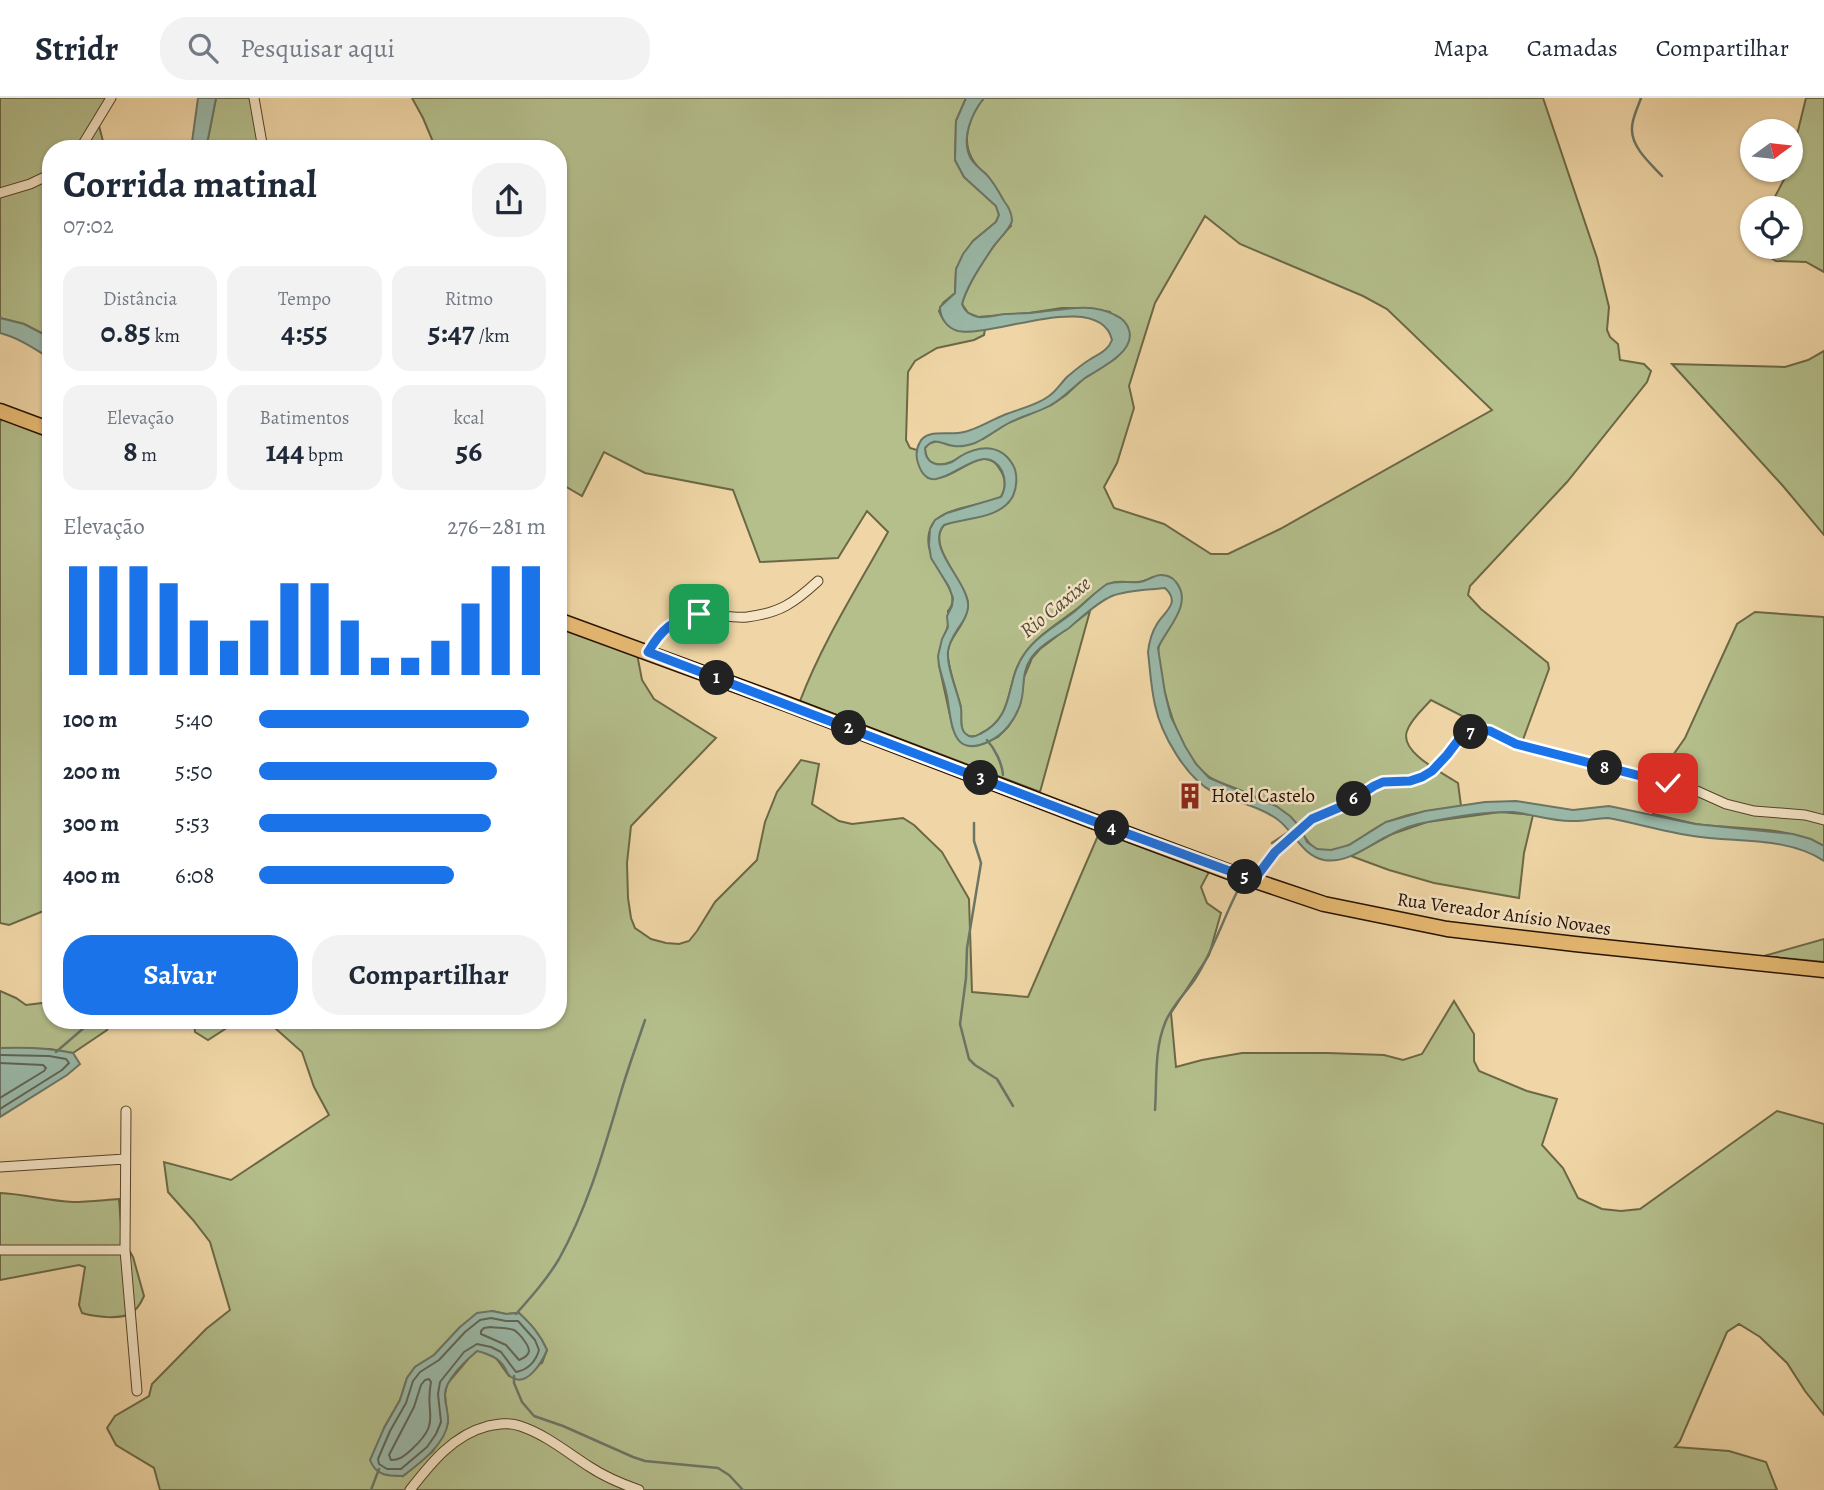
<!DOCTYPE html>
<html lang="pt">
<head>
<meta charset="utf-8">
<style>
  :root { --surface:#fff; --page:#f2f2f3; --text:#1f2937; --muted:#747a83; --line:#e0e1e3; --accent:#1a73e8 }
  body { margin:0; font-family:Alegreya,serif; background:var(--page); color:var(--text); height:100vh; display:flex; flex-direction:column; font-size:26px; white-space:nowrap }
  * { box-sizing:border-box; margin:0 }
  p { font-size:23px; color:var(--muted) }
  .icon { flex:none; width:38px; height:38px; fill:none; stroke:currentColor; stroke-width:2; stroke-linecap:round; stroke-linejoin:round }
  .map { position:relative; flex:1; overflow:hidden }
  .side { position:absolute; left:42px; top:42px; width:525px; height:889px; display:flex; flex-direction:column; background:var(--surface); border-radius:28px; box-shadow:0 2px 5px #0004 }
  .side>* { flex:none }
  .needle { width:46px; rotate:75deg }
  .fabs { position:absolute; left:1740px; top:21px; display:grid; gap:14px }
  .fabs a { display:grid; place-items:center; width:63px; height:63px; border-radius:50%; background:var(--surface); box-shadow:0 2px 5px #0004; font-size:35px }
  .pin { position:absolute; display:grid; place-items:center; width:60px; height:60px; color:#fff; margin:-30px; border-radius:14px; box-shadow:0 4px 10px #0006 }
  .km { position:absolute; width:35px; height:35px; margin:-18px; border-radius:50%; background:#222; color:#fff; font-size:19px; line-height:35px; text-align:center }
  .round { display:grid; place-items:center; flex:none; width:74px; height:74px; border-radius:28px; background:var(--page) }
  .head { display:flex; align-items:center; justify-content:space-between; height:119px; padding:0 21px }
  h1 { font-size:38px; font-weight:700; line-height:52px }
  .stats { display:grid; grid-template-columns:repeat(3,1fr); gap:10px; height:119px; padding:7px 21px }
  .stats div { display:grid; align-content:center; border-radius:18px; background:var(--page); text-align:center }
  .stats b { font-size:30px; font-weight:700 }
  .stats small { font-size:19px; font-weight:400 }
  .stats p { font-size:19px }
  .chart { height:196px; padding:14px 21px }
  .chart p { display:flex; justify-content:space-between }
  .chart svg { width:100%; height:126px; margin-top:7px; stroke:var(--accent); stroke-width:6 }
  .primary-button { display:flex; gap:14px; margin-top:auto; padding:14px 21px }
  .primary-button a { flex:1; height:80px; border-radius:28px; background:var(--accent); color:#fff; font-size:28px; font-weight:700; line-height:80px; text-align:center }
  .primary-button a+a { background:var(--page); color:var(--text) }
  ul { padding:0 21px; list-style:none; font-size:23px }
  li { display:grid; grid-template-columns:112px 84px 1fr; align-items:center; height:52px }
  li i { height:18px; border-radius:9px; background:var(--accent) }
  header { display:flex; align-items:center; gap:42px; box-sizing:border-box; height:98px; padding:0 35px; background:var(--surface); border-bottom:2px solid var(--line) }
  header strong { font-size:33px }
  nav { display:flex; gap:38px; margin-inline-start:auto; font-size:24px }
  .search { width:490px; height:63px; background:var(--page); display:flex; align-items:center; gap:18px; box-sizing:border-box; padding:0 24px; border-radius:28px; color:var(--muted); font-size:26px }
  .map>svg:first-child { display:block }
</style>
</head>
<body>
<header>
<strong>Stridr</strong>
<div class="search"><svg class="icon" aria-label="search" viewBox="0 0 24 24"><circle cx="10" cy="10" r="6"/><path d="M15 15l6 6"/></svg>Pesquisar aqui</div>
<nav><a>Mapa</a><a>Camadas</a><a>Compartilhar</a></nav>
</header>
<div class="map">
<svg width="1824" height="1392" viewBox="0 0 1824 1392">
  <rect width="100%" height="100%" fill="#f0d6a6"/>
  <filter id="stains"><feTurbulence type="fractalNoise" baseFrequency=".00286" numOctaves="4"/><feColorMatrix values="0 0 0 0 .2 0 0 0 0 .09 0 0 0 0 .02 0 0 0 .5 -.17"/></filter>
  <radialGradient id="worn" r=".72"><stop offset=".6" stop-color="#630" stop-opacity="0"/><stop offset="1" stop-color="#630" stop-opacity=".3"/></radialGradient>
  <path fill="#b4bf8c" stroke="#6c6846" stroke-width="2" fill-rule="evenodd" d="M 0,0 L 110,0 L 98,24 L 105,51 L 51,51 L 51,240 L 24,226 L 0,220 Z
    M 216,0 L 252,0 L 259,51 L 206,51 Z
    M 412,0 L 966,0 L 956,23 L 955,62 L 964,79 L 996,108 L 999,117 L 996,124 L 973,143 L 956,171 L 955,195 L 943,205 L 939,213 C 949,237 963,235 985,231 L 984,237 L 974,242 L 937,250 L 915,263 L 908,274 L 906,342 L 910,350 L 917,352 L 917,360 L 928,380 C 955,386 984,340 1001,373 C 1006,382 1006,389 1001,399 C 984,408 941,409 932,427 C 914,462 968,491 948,513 C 948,519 949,525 947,531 C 942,545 938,551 939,567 L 953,631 L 983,646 L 998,639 L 1008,629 L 1016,616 L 1020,607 L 1024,579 L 1032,560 L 1040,551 L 1090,513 L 1040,694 L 800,603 C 823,543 857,490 888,434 L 867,413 L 838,460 L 760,464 L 733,392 L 645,375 L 604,354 L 582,398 L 558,384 L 558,51 L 436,51 L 423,20 Z
    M 984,0 L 1543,0 L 1597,160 L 1609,209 L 1607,232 L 1610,239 L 1618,246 L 1620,262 L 1644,266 L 1651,273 L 1647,284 L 1567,384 L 1470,488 L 1468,497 L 1481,511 L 1548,565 L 1549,571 L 1521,647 L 1503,633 L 1470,622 L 1431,602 C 1423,611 1411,621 1407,633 C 1399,654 1443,675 1458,685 L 1461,708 C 1436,712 1411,714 1388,724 C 1367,732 1349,754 1326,753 C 1304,752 1304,729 1289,718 C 1273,705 1252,697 1232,689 C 1225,686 1214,683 1208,678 C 1177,654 1163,595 1158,558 C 1156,534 1184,519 1181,494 L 1153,479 C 1148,481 1143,484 1138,484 C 1129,485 1120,482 1112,485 C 1099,490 1088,502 1078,510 C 1060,524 1038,537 1025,555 C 1004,583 1017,618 980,636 C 975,639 970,640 965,636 C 959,630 962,618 961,610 C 958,595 946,567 948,553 C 949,542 957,535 962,525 C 965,519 968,511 968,505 C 964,482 926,447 944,427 L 1009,404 L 1007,359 L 961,358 C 948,368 926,373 925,350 L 928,346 L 937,343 L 983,341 L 1008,325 L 1051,307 L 1066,297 L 1082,282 L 1116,260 L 1127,246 L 1110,214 L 1086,210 L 1062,210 L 1029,215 L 978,219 L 968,215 L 962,206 C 968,184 994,144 1011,128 L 986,76 C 958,55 964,25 984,0 ZM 1205,118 L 1240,146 L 1363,198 L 1387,211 L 1492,312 L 1280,431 L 1228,456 L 1211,456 L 1164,426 L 1114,410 L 1104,389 L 1117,365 L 1134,310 L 1129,288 L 1155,205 Z
    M 1806,0 L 1824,0 L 1824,174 L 1806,164 L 1776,163 L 1761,154 L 1761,149 L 1790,149 L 1790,110 L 1769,110 L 1789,72 L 1790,72 L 1790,65 Z
    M 1824,253 L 1824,437 L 1783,388 L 1672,266 L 1785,269 L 1808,262 Z
    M 2,321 L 51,339 L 51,810 L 9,827 L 0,825 L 0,324 Z
    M 1755,514 L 1824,519 L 1824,748 C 1786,727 1738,732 1696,726 C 1681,723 1667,719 1653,716 L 1657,680 L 1685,640 L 1737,526 Z
    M 558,527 L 637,556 L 642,582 L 654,601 L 716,640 L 631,728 L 627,765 L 628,800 L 631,820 L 635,830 L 651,841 L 666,845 L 679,846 L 689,843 L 697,833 L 715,804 L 757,762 L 765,724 L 777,694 L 801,662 L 819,666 L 812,706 L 839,723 L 852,726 L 903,720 L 914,727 L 942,754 L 969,801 L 972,894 L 1028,899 L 1100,733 L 1211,770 L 1201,789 L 1207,805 L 1221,815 L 1209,857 L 1171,915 L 1176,969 L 1202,962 L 1242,955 L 1328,955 L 1384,957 L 1403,962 L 1422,956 L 1454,903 L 1474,936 L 1474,963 L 1479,973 L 1527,993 L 1557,1001 L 1542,1047 L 1563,1070 L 1578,1100 L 1602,1111 L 1621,1113 L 1640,1111 L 1777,1013 L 1824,1026 L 1824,1317 L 1805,1293 L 1787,1265 L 1760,1239 L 1739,1226 L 1727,1234 L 1680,1343 L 1675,1349 L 1729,1353 L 1766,1364 L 1777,1392 L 160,1392 L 154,1370 L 116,1347 L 107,1330 L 115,1318 L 149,1298 L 152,1286 L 206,1231 L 230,1212 L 210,1144 L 193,1122 L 168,1094 L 164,1064 L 231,1082 L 329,1017 L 314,989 L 302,954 L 266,922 L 558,922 ZM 492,1213 L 506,1216 L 519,1215 C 531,1227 540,1236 547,1252 L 542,1265 L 509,1278 L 496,1260 L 478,1252 L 469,1260 L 447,1286 L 445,1296 L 448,1325 L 433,1353 L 403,1378 L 384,1330 L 400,1302 L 407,1280 L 415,1269 L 434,1257 L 460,1229 Z
    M 1500,714 L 1533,717 L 1524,755 L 1519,800 L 1434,785 L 1389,772 L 1351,758 L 1392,736 L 1427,724 Z
    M 1824,841 L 1824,864 L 1764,858 Z
    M 0,893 L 16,900 L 26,907 L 51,904 L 51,922 L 113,922 L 107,932 L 73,955 L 50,951 L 0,950 Z
    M 194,922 L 239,922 L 208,942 L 195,934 Z
    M 0,1095 C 25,1096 48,1103 73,1104 C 88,1104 104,1102 119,1101 L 122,1140 L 133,1159 L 144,1198 C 136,1217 126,1220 106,1219 C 97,1218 90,1218 82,1215 L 79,1207 L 85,1169 L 79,1167 L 0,1182 Z"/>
  <path fill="#9ab9a9" stroke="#6b7566" stroke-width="2" d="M 198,0 L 216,0 L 206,51 L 191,51 Z
    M 966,0 L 984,0 C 972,15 960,41 971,61 C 975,67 980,71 986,76 C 993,83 999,94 1004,103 C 1008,108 1012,116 1012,123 C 1011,130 997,143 993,149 C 982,166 967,187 962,206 C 965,214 970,217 978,219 C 986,220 996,217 1005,216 C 1013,216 1022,215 1031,215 C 1058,213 1090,203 1115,217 C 1122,220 1127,225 1129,232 C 1136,254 1099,271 1085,280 C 1073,289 1064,300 1051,307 C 1037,315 1021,318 1007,326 C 996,332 986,340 975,345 C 969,347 960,349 954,348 C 941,347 936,337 925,350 C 925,367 939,369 952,364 C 955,362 958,360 961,358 C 980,347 1001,346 1013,367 C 1018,376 1017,389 1013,398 C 1000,422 966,419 944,427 C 924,450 971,485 968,510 C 967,517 963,524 959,529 C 954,537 949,544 948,553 C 946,568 958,595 961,610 C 962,618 959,631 966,636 C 970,640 975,639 980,636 C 1017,618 1004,583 1025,555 C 1037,538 1057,527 1074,514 C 1085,505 1095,494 1107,486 C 1118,482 1128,485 1140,484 C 1147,483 1154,477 1161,477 C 1167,477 1173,480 1176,484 C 1194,506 1166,531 1158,550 L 1165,595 L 1171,619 L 1185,648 L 1196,666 L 1209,680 L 1276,708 L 1290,718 L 1300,729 L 1307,744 L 1317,751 L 1331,752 L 1349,747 L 1386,724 L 1425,713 L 1485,704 L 1516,703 L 1573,712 L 1609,708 L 1695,726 L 1793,736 L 1811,741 L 1824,748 L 1824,763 C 1787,738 1735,745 1693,738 C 1664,734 1636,725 1608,720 C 1595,720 1583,724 1571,723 C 1551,723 1532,716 1513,714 C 1488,713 1452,719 1428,724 C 1416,726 1403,730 1392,736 C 1371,745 1349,766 1324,762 C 1301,757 1294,733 1277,721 C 1257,707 1234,704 1213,694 C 1186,680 1161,636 1155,607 C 1151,590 1150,571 1148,554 C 1149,545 1152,534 1157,526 C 1165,513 1181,505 1165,490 C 1148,492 1128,492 1112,498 C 1096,505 1082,519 1069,530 C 1056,539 1040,547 1031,560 C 1020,577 1026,591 1020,607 C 1015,622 1004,636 990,643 C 951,662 952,625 947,598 C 945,587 941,577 939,567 L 938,558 L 942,541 L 948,529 L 947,518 L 952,508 L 953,500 L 949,489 L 931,460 L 929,447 L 930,431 L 935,422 L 947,415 L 1001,399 C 1006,390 1006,382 1002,373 C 980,332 933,414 918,365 C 916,359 916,351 920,344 C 927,330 950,338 964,334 C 978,331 991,322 1004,317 C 1018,311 1036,308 1049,298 C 1056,293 1061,285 1067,279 C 1074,273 1081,267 1089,262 C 1098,256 1108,253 1112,242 C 1100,191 992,240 958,233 C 947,230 940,220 940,209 L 955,195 L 956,171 L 963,156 L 973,143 L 996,124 L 999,117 L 996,108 L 964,79 L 955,62 L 956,23 Z
    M 0,220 L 24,226 L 51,240 L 51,261 C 35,251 19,240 0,235 Z
    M 0,950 C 24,949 50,950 73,955 L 80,966 L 67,977 L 0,1019 Z
    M 492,1213 L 506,1216 L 519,1215 C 531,1226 540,1236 547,1252 C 542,1264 527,1290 511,1279 C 507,1276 508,1275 505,1270 C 498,1259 489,1256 477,1253 C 467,1261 445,1282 445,1296 C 444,1305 449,1314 448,1324 C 446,1346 419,1366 403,1378 C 388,1378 376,1378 370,1362 L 384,1330 L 400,1302 L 407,1280 L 415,1269 L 434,1257 L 460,1229 L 477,1215 Z"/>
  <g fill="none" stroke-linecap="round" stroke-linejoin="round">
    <path stroke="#606455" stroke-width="2" d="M 0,957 L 49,958 L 66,961 L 69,965 L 62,972 L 0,1011
      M 0,965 L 43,967 L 46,970 L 44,973 L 0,1000
      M 491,1220 L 506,1223 L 518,1223 L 535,1242 L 539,1252 C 536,1263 528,1272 516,1274 L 501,1254 L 491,1249 L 477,1246 L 464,1254 L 440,1284 L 438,1296 L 441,1324 L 436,1336 L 427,1349 L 401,1371 L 387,1371 L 379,1366 L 378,1361 L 390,1333 L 406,1305 L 413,1283 L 420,1274 L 439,1262 L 465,1234 L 480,1222 Z
      M 491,1229 C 497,1230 510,1230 514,1232 C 516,1233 522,1239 523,1241 C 531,1251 532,1257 519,1262 L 506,1247 L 481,1236 L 481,1233 L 484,1230 Z
      M 425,1282 L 429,1281 L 431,1284 C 424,1318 443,1323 411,1352 C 404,1358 400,1362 391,1362 L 389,1357 L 414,1309 L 421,1287 Z"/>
    <path stroke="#6b7566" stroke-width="2.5" d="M 1641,0 C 1638,9 1631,22 1632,32 C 1632,50 1651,66 1662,78
      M 987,642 C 995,651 1002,665 1003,677
      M 974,725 L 974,743 L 981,765 L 967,850 L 966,880 L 960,926 L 969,961 L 975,967 L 997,981 L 1013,1008
      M 1272,745 L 1293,731
      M 56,954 L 93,922
      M 1155,1012 C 1157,984 1154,952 1165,925 C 1172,907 1185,896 1195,881 C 1213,853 1223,821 1238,792
      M 516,1216 C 532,1198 547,1181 559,1161 C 588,1109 604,1051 621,994 C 628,970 637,946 645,922
      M 514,1278 L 514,1285 L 522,1304 L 534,1318 L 563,1328 L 633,1359 L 645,1363 L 718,1370 L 729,1377 L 743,1392
      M 371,1392 L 379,1371"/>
    <g stroke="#58422a" stroke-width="11">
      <path id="minor" d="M 254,0 L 263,51
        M 80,51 L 111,0
        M 0,95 L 30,86 L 51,76
        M 648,554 C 664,528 681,514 714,517 C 725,518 736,520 747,519 C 780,515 794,505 818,483
        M 1254,782 L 1275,754 L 1312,721 L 1345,707 L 1374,688 L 1383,684 L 1410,683 L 1422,679 L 1431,673 L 1447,657 L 1463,637 L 1479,632 L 1490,633 L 1516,646 L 1697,693 L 1726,706 L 1754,713 L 1805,717 L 1824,722
        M 126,1013 L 125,1152 L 137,1293
        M 0,1069 L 125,1061
        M 0,1152 L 125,1152
        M 410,1392 C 431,1365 453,1337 488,1328 C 498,1326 509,1324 520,1328 C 545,1336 568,1355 590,1369 C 605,1379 622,1386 639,1392"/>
    </g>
    <g stroke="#251001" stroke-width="17">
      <path id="primary" d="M 0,313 L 51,332
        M 558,522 L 787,606 L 1090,722 L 1232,775 L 1324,806 L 1447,831 L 1575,846 L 1824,872"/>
    </g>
    <use href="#minor" stroke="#f5e4c5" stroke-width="9"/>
    <use href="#primary" stroke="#e8bb73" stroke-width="14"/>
  </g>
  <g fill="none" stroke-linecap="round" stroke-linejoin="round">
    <g stroke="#fff" stroke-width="14">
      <path id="route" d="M 699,516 C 672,522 662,531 648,554 L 1090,722 L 1254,782 L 1275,754 L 1312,721 L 1345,707 L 1374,688 L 1383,684 L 1410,683 L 1422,679 L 1432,673 L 1447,657 L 1463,636 L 1479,632 L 1490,633 L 1516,646 L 1668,685"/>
    </g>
    <use href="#route" stroke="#1a73e8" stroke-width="9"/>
  </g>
  <defs>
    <g id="building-bare" transform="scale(2.1)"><path d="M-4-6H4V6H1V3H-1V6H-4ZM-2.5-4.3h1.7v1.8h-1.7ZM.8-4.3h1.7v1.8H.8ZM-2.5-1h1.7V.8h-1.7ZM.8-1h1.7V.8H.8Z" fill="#8f2418" stroke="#f5e4c5" stroke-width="2.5" paint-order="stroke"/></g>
  </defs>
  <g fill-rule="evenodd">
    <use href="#building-bare" x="1190" y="698"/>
  </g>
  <g text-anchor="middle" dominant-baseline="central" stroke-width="5" stroke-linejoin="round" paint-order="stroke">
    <g font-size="19" fill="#251001" stroke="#f5e4c5" text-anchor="start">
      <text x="1211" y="698">Hotel Castelo</text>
    </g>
    <g font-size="19" fill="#251001" stroke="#f5e4c5">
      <text transform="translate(1504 816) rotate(8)">Rua Vereador Anísio Novaes</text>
    </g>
    <g font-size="21" font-style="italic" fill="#4e4b3c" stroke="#f5e4c5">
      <text transform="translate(1055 509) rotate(-39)">Rio Caxixe</text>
    </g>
  </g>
  <rect width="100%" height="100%" filter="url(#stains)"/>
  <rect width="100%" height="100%" fill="url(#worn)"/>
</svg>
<div class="fabs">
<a><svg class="needle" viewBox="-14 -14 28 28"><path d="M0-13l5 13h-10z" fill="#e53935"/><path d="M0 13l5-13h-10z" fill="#747a83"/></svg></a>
<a><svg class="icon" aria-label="locate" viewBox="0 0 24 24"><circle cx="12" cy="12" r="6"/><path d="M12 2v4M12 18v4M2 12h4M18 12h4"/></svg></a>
</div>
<div class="pin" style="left:699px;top:516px;background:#1e9e55"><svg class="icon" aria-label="arrive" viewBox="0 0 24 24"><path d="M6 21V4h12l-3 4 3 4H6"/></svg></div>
<div class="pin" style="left:1668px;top:685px;background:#d93025"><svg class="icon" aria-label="check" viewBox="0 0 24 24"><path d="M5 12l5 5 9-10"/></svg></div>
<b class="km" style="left:717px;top:580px">1</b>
<b class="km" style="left:849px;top:630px">2</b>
<b class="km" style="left:981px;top:680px">3</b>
<b class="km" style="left:1112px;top:730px">4</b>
<b class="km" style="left:1245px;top:779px">5</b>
<b class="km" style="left:1354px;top:701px">6</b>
<b class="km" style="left:1471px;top:634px">7</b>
<b class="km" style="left:1605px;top:670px">8</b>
<section class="side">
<div class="head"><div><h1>Corrida matinal</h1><p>07:02</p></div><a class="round"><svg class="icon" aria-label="share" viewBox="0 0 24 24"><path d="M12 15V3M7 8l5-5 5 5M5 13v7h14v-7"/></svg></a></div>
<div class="stats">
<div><p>Distância</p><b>0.85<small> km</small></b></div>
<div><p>Tempo</p><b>4:55</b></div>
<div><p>Ritmo</p><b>5:47<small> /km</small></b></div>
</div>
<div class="stats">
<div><p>Elevação</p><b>8<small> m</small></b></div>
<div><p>Batimentos</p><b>144<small> bpm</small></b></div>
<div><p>kcal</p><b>56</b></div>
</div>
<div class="chart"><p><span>Elevação</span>276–281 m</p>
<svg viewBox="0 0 160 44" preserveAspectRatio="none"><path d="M5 44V6M15 44V6M25 44V6M35 44V12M45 44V25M55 44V32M65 44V25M75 44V12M85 44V12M95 44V25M105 44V38M115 44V38M125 44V32M135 44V19M145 44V6M155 44V6"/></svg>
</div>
<ul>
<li><b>100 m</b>5:40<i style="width:94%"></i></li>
<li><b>200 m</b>5:50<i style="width:83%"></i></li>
<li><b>300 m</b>5:53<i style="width:81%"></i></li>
<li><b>400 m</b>6:08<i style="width:68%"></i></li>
</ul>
<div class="primary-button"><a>Salvar</a><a>Compartilhar</a></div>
</section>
</div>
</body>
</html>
